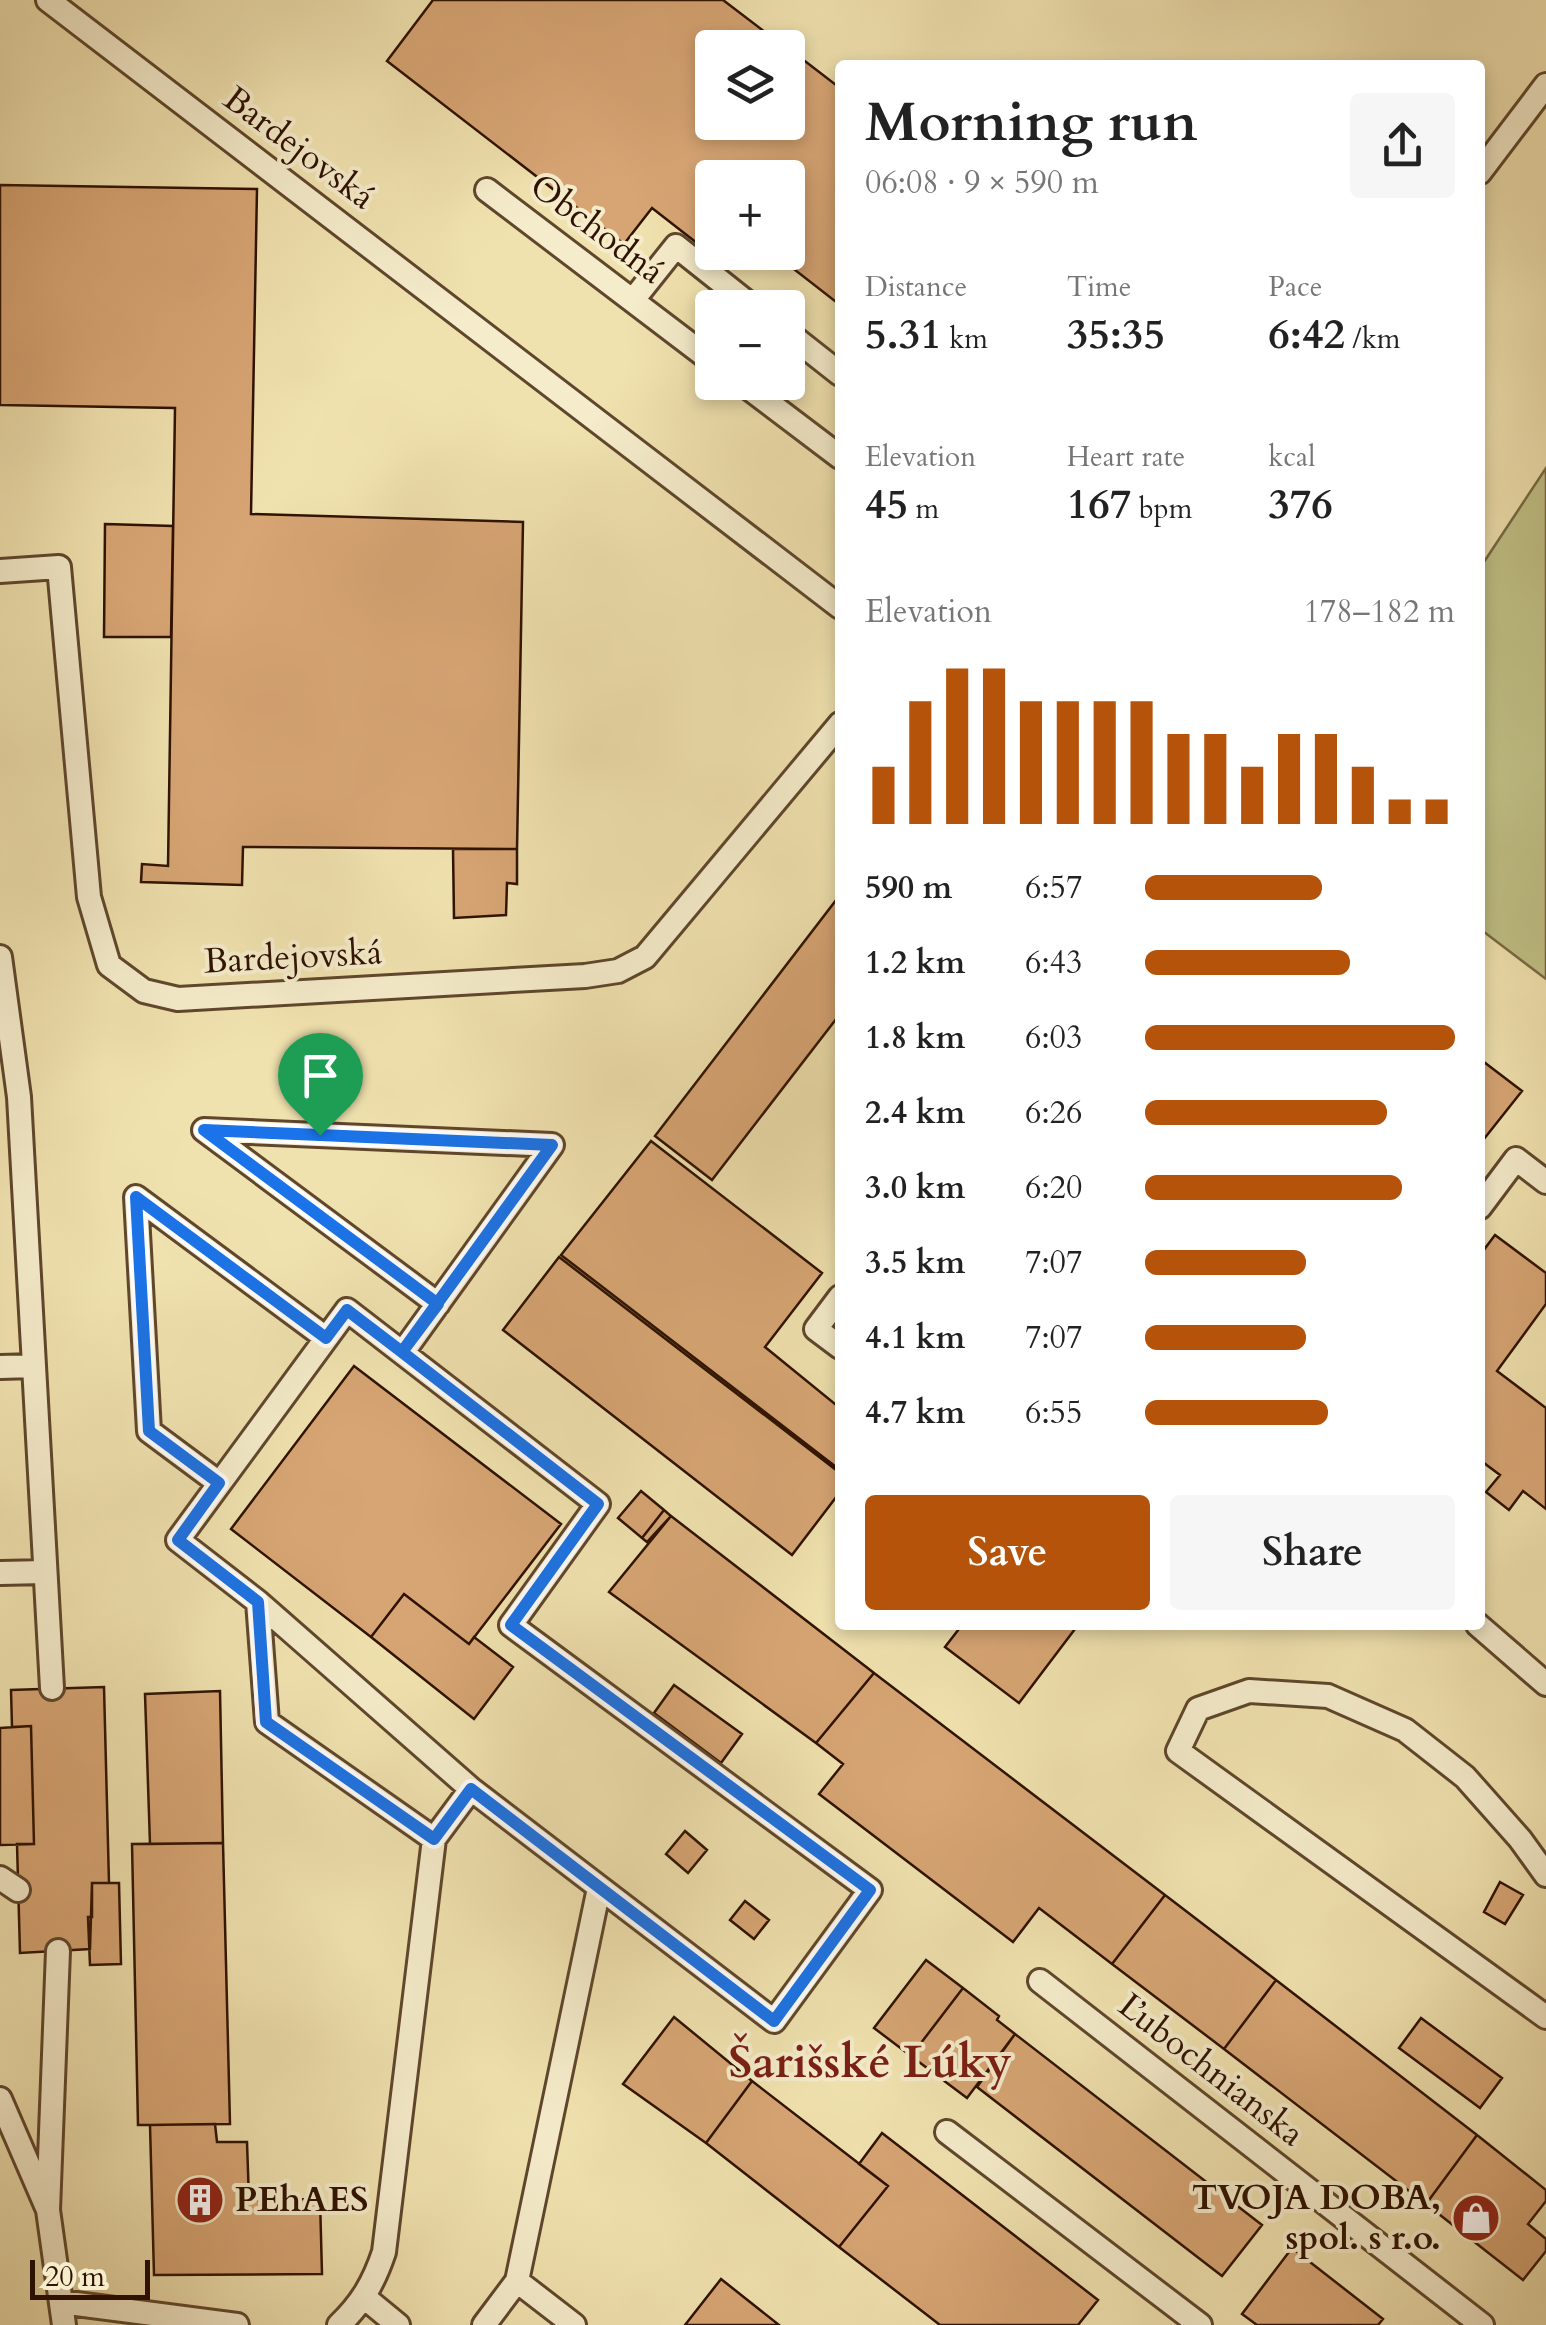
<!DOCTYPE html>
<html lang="en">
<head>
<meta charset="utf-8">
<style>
  :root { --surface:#fff; --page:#f6f6f6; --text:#222; --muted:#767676; --accent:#b45309 }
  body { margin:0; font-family:Cardo,serif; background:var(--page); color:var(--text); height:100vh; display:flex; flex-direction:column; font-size:38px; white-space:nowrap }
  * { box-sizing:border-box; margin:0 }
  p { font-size:32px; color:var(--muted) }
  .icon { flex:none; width:55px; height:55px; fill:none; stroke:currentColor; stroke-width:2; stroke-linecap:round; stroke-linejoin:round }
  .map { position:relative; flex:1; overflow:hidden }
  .side { position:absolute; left:835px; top:60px; width:650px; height:1570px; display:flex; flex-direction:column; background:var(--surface); border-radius:10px; box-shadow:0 5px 15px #0003 }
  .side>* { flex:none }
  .buttons { position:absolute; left:695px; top:30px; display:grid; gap:20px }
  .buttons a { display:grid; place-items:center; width:110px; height:110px; border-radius:10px; background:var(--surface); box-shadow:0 5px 15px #0003; font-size:50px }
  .scale { position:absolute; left:30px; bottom:25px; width:120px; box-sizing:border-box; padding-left:10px; border:5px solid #2f1200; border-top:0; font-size:28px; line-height:35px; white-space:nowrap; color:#2f1200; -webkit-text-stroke:8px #f5eccb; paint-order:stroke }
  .pin { position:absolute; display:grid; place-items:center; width:85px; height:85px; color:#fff; margin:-102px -42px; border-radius:50% 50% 50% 0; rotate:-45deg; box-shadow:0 0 10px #0007 }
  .pin .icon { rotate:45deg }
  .round { display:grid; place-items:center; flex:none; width:105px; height:105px; border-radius:10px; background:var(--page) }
  .summary { display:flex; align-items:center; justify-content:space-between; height:170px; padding:0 30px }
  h1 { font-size:55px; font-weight:700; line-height:75px }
  .metrics { display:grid; grid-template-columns:repeat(3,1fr); gap:15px; height:170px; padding:10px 30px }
  .metrics div { display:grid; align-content:center }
  .metrics b { font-size:42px; font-weight:700 }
  .metrics small { font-size:28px; font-weight:400 }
  .metrics p { font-size:28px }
  .chart { height:280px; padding:20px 30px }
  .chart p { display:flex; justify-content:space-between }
  .chart svg { width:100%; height:180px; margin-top:10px; stroke:var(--accent); stroke-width:6 }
  .primary-button { display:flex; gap:20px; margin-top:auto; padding:20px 30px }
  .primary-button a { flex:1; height:115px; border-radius:10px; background:var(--accent); color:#fff; font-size:40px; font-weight:700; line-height:115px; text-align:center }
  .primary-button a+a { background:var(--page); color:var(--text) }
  ul { padding:0 30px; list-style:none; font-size:32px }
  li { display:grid; grid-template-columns:160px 120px 1fr; align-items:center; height:75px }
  li i { height:25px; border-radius:12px; background:var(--accent) }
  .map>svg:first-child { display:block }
</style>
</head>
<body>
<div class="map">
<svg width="1546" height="2325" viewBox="0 0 1546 2325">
  <rect width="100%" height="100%" fill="#f0e2af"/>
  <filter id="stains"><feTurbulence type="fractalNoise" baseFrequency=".002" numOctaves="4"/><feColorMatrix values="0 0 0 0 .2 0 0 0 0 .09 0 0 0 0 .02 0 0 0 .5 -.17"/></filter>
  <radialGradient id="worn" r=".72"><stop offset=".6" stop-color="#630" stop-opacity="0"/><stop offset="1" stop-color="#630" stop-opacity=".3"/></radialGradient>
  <path fill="#c0c186" stroke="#786a43" stroke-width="2.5" d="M 1546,468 L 1546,979 L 1480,929 L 1480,568 Z"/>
  <path fill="#d7a574" stroke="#2f1200" stroke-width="2.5" d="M 433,0 L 723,0 L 786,48 L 712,48 L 712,122 L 788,122 L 788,48 L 840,88 L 840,305 L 772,252 L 788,252 L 788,178 L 712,178 L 711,254 L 652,208 L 624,244 L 387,61 Z
    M 0,185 L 257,189 L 251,514 L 523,522 L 517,849 L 243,847 L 242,885 L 141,882 L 142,864 L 168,866 L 175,408 L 0,405 Z
    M 105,524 L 173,526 L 171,637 L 104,637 Z
    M 453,849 L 517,849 L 517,884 L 507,883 L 506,915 L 454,918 Z
    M 840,895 L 840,1014 L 712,1180 L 655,1136 Z
    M 1480,1059 L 1522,1091 L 1480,1144 Z
    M 651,1141 L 822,1273 L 765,1347 L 840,1408 L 840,1470 L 561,1255 Z
    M 1495,1235 L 1546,1273 L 1546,1304 L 1497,1371 L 1546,1408 L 1546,1509 L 1523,1491 L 1509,1510 L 1486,1492 L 1500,1475 L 1480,1460 L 1480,1255 Z
    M 559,1257 L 840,1473 L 840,1492 L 792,1555 L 503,1330 Z
    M 354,1366 L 561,1524 L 469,1644 L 404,1594 L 371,1637 L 231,1529 Z
    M 641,1491 L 664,1510 L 642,1538 L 618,1518 Z
    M 664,1510 L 671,1516 L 647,1542 L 642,1538 Z
    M 671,1516 L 874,1673 L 816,1743 L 609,1592 Z
    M 404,1594 L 469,1644 L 474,1637 L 513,1667 L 474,1719 L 371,1637 Z
    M 962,1625 L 1078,1625 L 1019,1703 L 945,1647 Z
    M 874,1673 L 1165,1895 L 1112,1964 L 1039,1908 L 1013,1942 L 819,1794 L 843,1764 L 816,1743 Z
    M 674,1685 L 742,1734 L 721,1763 L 654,1713 Z
    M 104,1687 L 109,1883 L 92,1883 L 90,1949 L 20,1953 L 17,1844 L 34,1844 L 31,1726 L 12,1727 L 11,1690 Z
    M 220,1691 L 223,1843 L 150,1844 L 145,1694 Z
    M 31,1726 L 34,1844 L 0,1845 L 0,1728 Z
    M 685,1831 L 707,1850 L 688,1873 L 666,1854 Z
    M 223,1843 L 230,2124 L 138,2125 L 132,1844 Z
    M 1500,1882 L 1523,1895 L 1505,1924 L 1484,1912 Z
    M 92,1883 L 119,1883 L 121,1964 L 90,1965 L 88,1917 L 92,1917 Z
    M 1165,1895 L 1276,1980 L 1224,2049 L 1112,1964 Z
    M 745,1901 L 769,1920 L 754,1939 L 730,1920 Z
    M 926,1960 L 963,1988 L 911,2056 L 874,2028 Z
    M 1276,1980 L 1477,2135 L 1426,2204 L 1224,2049 Z
    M 963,1988 L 999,2016 L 997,2020 L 1015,2034 L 967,2098 L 911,2056 Z
    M 674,2017 L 752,2081 L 706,2143 L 623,2084 Z
    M 1421,2018 L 1502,2078 L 1480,2108 L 1399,2048 Z
    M 1015,2034 L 1262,2225 L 1222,2276 L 977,2087 Z
    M 752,2081 L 888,2186 L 839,2247 L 706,2143 Z
    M 215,2124 L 217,2142 L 247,2142 L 249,2200 L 320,2199 L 322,2274 L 154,2275 L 150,2125 Z
    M 882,2133 L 1098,2300 L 1078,2325 L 940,2325 L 839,2247 L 888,2186 L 859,2164 Z
    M 1477,2135 L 1546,2190 L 1546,2201 L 1528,2224 L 1546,2239 L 1546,2251 L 1523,2280 L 1426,2204 Z
    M 1292,2248 L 1383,2319 L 1378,2325 L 1257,2325 L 1242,2314 Z
    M 721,2279 L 779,2325 L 685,2325 Z"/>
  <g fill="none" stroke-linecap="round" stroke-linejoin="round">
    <g stroke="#5f462c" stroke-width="28">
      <path id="lane" d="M 48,0 L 840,607
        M 1480,172 L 1546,85
        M 487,190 L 712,361
        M 633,300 L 676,246 L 754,308
        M 788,333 L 840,374
        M 741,382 L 840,457
        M 0,571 L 59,567 L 89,897 L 109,965 L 144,991 L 178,999 L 585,976 L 618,971 L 645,957 L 840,724
        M 0,957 L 19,1097 L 52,1688
        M 1480,1207 L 1516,1159 L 1546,1182
        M 840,1297 L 816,1329 L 840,1347
        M 403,1352 L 552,1145 L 204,1130 L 438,1304
        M 0,1367 L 34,1366
        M 219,1483 L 149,1431 L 136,1197 L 326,1338
        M 0,1573 L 45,1572
        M 258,1602 L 471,1789
        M 1478,1625 L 1546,1684
        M 1546,1875 L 1520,1839 L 1465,1777 L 1405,1730 L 1328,1696 L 1249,1691 L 1198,1709 L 1178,1751 L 1546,2017
        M 0,1878 L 18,1890
        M 1040,1981 L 1482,2325
        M 0,2099 L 48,2210 L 64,2325
        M 947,2132 L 1200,2325
        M 48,2210 L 58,1951
        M 517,2281 L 599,1888
        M 364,2297 L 398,2325
        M 61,2302 L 237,2325
        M 339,2325 C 362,2303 374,2282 384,2252 L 434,1839 L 471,1789 L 774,2021 L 870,1890 L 511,1625 L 598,1504 L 347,1310 L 178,1540 L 258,1602 L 267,1722 L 434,1839
        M 484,2325 L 517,2281 L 574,2325"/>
    </g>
    <use href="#lane" stroke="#f5eccb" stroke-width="22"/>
  </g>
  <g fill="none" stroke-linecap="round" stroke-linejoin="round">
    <g stroke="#fff" stroke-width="20">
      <path id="route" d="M 320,1135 L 204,1130 L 438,1304 L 402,1352 L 347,1310 L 326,1338 L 136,1197 L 149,1431 L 219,1483 L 178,1540 L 258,1602 L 266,1722 L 434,1839 L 471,1789 L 774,2021 L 870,1890 L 511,1625 L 598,1504 L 402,1352 L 552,1145 L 320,1135"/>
    </g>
    <use href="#route" stroke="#1a73e8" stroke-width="12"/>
  </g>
  <defs>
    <g id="building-disc" transform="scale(2.5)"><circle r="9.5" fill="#8f2418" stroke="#f5eccb"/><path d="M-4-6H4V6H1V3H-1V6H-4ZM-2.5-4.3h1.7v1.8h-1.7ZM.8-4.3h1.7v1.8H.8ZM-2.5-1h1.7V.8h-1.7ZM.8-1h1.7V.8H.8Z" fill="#fff"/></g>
    <g id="shop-disc" transform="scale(2.5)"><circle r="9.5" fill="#8f2418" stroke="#f5eccb"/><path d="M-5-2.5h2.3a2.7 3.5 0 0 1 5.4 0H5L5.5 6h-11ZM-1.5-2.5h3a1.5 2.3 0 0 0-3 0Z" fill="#fff"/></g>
  </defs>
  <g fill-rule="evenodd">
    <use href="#building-disc" x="200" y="2200"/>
    <use href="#shop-disc" x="1476" y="2218"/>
  </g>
  <g text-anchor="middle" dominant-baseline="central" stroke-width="8" stroke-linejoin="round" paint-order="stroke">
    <g font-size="35" fill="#2f1200" stroke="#f5eccb">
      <text transform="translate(299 148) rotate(37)">Bardejovská</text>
      <text transform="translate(597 229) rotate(37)">Obchodná</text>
      <text transform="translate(293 957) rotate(-3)">Bardejovská</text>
      <text transform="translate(1211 2070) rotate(38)">Ľubochnianska</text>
    </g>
    <g font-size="35" font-weight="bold" fill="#2f1200" stroke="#f5eccb" text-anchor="end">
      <text x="1441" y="2198">TVOJA DOBA,<tspan x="1441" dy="40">spol. s r.o.</tspan></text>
      <text x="235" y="2200" text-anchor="start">PEhAES</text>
    </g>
    <g font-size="45" font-weight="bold" fill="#7a1f14" stroke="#f5eccb">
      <text x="870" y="2062">Šarišské Lúky</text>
    </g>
  </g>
  <rect width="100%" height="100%" filter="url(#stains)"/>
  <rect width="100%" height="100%" fill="url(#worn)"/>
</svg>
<div class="buttons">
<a><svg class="icon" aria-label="layers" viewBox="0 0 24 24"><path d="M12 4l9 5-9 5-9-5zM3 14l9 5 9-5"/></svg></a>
<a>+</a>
<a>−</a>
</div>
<div class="scale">20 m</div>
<div class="pin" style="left:320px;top:1135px;background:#1e9e55"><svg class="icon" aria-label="arrive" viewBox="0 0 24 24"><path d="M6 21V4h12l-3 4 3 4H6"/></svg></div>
<section class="side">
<div class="summary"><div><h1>Morning run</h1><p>06:08 · 9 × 590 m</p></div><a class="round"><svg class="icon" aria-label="share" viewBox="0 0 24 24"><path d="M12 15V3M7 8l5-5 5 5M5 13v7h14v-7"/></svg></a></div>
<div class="metrics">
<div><p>Distance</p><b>5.31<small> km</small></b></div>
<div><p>Time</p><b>35:35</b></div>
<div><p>Pace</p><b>6:42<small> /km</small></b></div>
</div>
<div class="metrics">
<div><p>Elevation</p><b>45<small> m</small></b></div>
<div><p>Heart rate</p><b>167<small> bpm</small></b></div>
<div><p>kcal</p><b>376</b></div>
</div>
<div class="chart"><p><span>Elevation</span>178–182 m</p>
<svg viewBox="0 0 160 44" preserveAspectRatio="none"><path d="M5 44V30M15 44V14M25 44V6M35 44V6M45 44V14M55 44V14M65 44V14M75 44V14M85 44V22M95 44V22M105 44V30M115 44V22M125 44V22M135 44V30M145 44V38M155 44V38"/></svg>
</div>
<ul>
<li><b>590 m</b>6:57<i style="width:57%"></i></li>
<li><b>1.2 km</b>6:43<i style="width:66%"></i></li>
<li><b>1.8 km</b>6:03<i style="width:100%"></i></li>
<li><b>2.4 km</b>6:26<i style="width:78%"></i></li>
<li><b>3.0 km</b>6:20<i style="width:83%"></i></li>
<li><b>3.5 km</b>7:07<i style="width:52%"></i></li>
<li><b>4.1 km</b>7:07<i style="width:52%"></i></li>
<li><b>4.7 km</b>6:55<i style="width:59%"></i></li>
</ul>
<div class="primary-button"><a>Save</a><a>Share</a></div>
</section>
</div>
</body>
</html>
